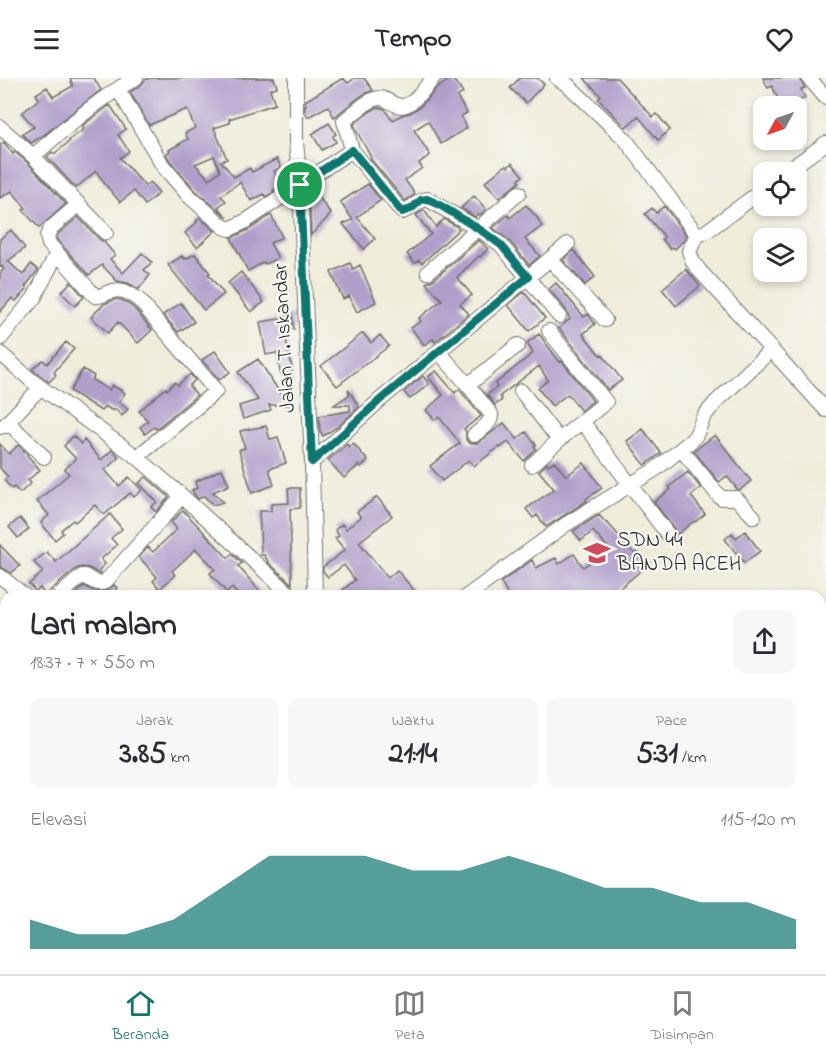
<!DOCTYPE html>
<html lang="id">
<head>
<meta charset="utf-8">
<style>
  :root { --surface:#fff; --page:#f7f7f7; --text:#2b2b33; --muted:#7c7c81; --line:#e1e1e2; --accent:#0f766e }
  body { margin:0; font-family:"Indie Flower",sans-serif; background:var(--page); color:var(--text); height:100vh; display:flex; flex-direction:column; font-size:22px; white-space:nowrap }
  * { box-sizing:border-box; margin:0 }
  p { font-size:20px; color:var(--muted) }
  .icon { flex:none; width:33px; height:33px; fill:none; stroke:currentColor; stroke-width:2; stroke-linecap:round; stroke-linejoin:round }
  .map { position:relative; flex:1; overflow:hidden }
  .details { position:absolute; left:0px; top:512px; width:826px; height:386px; display:flex; flex-direction:column; background:var(--surface); border-radius:18px 18px 0 0; box-shadow:0 3px 9px #0003 }
  .details>* { flex:none }
  .needle { width:39px; rotate:230deg }
  .fabs { position:absolute; left:753px; top:18px; display:grid; gap:12px }
  .fabs a { display:grid; place-items:center; width:54px; height:54px; border-radius:12px; background:var(--surface); box-shadow:0 3px 9px #0003; font-size:30px }
  .pin { position:absolute; display:grid; place-items:center; width:51px; height:51px; color:#fff; margin:-26px; border:3px solid #fff; border-radius:50%; box-shadow:0 2px 6px #0007 }
  .round { display:grid; place-items:center; flex:none; width:63px; height:63px; border-radius:12px; background:var(--page) }
  .headline { display:flex; align-items:center; justify-content:space-between; height:102px; padding:0 30px }
  h1 { font-size:33px; font-weight:700; line-height:45px }
  .stats { display:grid; grid-template-columns:repeat(3,1fr); gap:9px; height:102px; padding:6px 30px }
  .stats div { display:grid; align-content:center; border-radius:12px; background:var(--page); text-align:center }
  .stats b { font-size:30px; font-weight:700 }
  .stats small { font-size:16px; font-weight:400 }
  .stats p { font-size:16px }
  .chart { height:168px; padding:12px 30px }
  .chart p { display:flex; justify-content:space-between }
  .chart svg { width:100%; height:108px; margin-top:6px; fill:var(--accent); opacity:.7 }
  header { display:flex; justify-content:space-between; align-items:center; height:78px; padding:0 30px; background:var(--surface); font-size:27px; font-weight:700 }
  .menu { display:flex; justify-content:space-around; align-items:center; height:84px; border-top:2px solid var(--line); background:var(--surface); font-size:16px; color:var(--muted) }
  .menu a { display:grid; justify-items:center; gap:3px }
  .menu .current { color:var(--accent) }
  .map>svg:first-child { display:block }
</style>
</head>
<body>
<header><svg class="icon" aria-label="menu" viewBox="0 0 24 24"><path d="M4 6h16M4 12h16M4 18h16"/></svg>Tempo<svg class="icon" aria-label="heart" viewBox="0 0 24 24"><path d="M12 20l-8-8c-3-5 5-10 8-4 3-6 11-1 8 4z"/></svg></header>
<div class="map">
<svg width="826" height="896" viewBox="0 0 826 896">
  <rect width="100%" height="100%" fill="#f6f6f2"/>
  <filter id="ink" filterUnits="userSpaceOnUse"><feTurbulence type="fractalNoise" baseFrequency=".0167" numOctaves="2"/><feDisplacementMap in="SourceGraphic" scale="12" xChannelSelector="R" yChannelSelector="G"/><feConvolveMatrix kernelMatrix="1 2 1 2 8 2 1 2 1" color-interpolation-filters="sRGB"/></filter>
  <filter id="wash" filterUnits="userSpaceOnUse"><feTurbulence type="fractalNoise" baseFrequency=".008" numOctaves="4" result="noise"/><feDisplacementMap in="SourceGraphic" scale="24" xChannelSelector="R" yChannelSelector="G"/><feGaussianBlur stdDeviation="1.35" result="paint"/><feColorMatrix in="noise" values="0 0 0 0 0 0 0 0 0 0 0 0 0 0 0 0 0 1.4 0 .05"/><feComposite in="paint" operator="in"/></filter>
  <g filter="url(#wash)">
    <rect width="100%" height="100%" fill="#efecda"/>
    <g id="blocks">
      <path fill="#b09fcb" fill-rule="evenodd" d="M 70,0 L 94,0 L 101,12 L 44,57 L 31,65 L 22,56 L 34,49 L 22,35 L 39,21 L 36,16 L 47,9 L 53,19 L 73,8 Z
        M 149,0 L 274,0 L 277,9 L 270,11 L 275,26 L 229,41 L 230,45 L 214,50 L 227,81 L 221,83 L 234,99 L 250,90 L 252,94 L 277,81 L 281,89 L 274,93 L 281,108 L 273,112 L 274,114 L 266,119 L 264,116 L 251,123 L 240,104 L 221,118 L 226,123 L 218,129 L 228,140 L 195,112 L 170,83 L 166,76 L 170,73 L 169,72 L 188,61 L 185,55 L 195,50 L 187,31 L 149,47 L 130,14 L 141,7 L 145,2 ZM 214,78 L 220,93 L 209,101 L 195,86 Z
        M 343,0 L 348,5 L 355,0 L 364,0 L 373,12 L 361,18 L 334,39 L 328,28 L 308,39 L 305,33 L 305,27 L 306,27 L 305,23 Z
        M 452,0 L 463,15 L 457,19 L 467,35 L 461,38 L 467,50 L 441,66 L 428,43 L 414,52 L 430,77 L 419,85 L 422,90 L 405,102 L 415,116 L 405,123 L 370,80 L 371,79 L 356,52 L 354,46 L 371,33 L 378,29 L 385,31 L 390,40 L 391,39 L 393,42 L 402,37 L 410,35 L 421,28 L 436,11 Z
        M 520,0 L 537,0 L 544,6 L 526,25 L 510,10 Z
        M 584,0 L 617,0 L 653,39 L 657,36 L 670,52 L 658,62 L 638,38 L 626,49 L 598,21 L 601,18 Z
        M 763,0 L 800,0 L 802,5 L 805,10 L 801,11 L 805,20 L 789,28 L 787,25 L 781,28 L 772,8 L 768,10 Z
        M 110,27 L 126,51 L 118,57 L 129,73 L 120,80 L 145,108 L 150,104 L 159,115 L 145,127 L 134,113 L 120,124 L 105,106 L 96,93 L 76,110 L 47,79 L 52,74 L 54,76 L 70,63 L 69,62 L 84,51 L 82,48 Z
        M 329,45 L 336,56 L 333,58 L 336,64 L 322,72 L 312,56 Z
        M 4,64 L 13,76 L 15,74 L 27,84 L 66,126 L 39,150 L 23,132 L 26,130 L 12,113 L 0,120 L 0,67 Z
        M 512,85 L 523,98 L 518,102 L 520,104 L 499,120 L 485,104 L 506,87 L 508,89 Z
        M 368,106 L 381,122 L 357,139 L 375,161 L 364,171 L 343,146 L 353,142 L 340,124 Z
        M 314,112 L 331,136 L 311,157 L 309,114 Z
        M 474,118 L 486,131 L 480,137 L 478,136 L 475,139 L 461,130 Z
        M 526,127 L 539,142 L 538,143 L 542,148 L 525,161 L 540,178 L 529,187 L 508,161 L 493,150 L 508,137 L 510,140 Z
        M 664,128 L 686,157 L 684,162 L 675,171 L 673,169 L 670,171 L 662,161 L 664,159 L 663,157 L 645,136 L 652,130 L 656,135 Z
        M 424,132 L 436,149 L 444,141 L 456,148 L 459,151 L 422,185 L 419,182 L 415,185 L 407,176 L 431,156 L 416,137 Z
        M 271,137 L 282,159 L 270,165 L 278,180 L 265,186 L 264,184 L 248,193 L 231,160 L 250,151 Z
        M 78,139 L 99,161 L 104,164 L 115,177 L 110,181 L 123,195 L 142,175 L 152,184 L 144,192 L 150,197 L 139,211 L 128,205 L 117,203 L 102,187 L 89,197 L 57,162 L 57,159 L 58,156 Z
        M 200,140 L 215,153 L 197,169 L 185,155 L 197,144 L 196,143 Z
        M 11,152 L 25,170 L 8,183 L 23,197 L 31,186 L 38,192 L 25,209 L 27,211 L 16,223 L 12,220 L 0,234 L 0,195 L 4,191 L 2,188 L 0,189 L 0,161 Z
        M 479,162 L 488,171 L 480,179 L 479,178 L 457,199 L 472,217 L 460,226 L 469,236 L 435,264 L 433,261 L 424,267 L 411,250 L 421,243 L 419,240 L 442,222 L 426,205 L 434,201 Z
        M 574,172 L 595,199 L 585,207 L 563,182 Z
        M 195,176 L 210,195 L 208,196 L 224,216 L 204,232 L 168,187 L 182,178 L 185,181 Z
        M 350,185 L 353,191 L 360,187 L 376,224 L 357,234 L 349,218 L 343,221 L 331,194 Z
        M 686,191 L 700,208 L 676,228 L 662,211 Z
        M 241,194 L 264,224 L 251,234 L 228,205 Z
        M 71,204 L 84,219 L 75,228 L 61,214 Z
        M 556,205 L 584,239 L 588,236 L 595,246 L 583,256 L 600,277 L 602,276 L 622,302 L 608,312 L 559,250 L 570,241 L 566,232 L 549,211 Z
        M 524,214 L 545,240 L 529,253 L 508,227 Z
        M 116,221 L 122,222 L 133,229 L 152,252 L 138,265 L 118,244 L 108,255 L 91,239 L 104,226 Z
        M 181,225 L 194,244 L 178,254 L 163,237 Z
        M 292,237 L 294,251 L 284,252 L 292,290 L 292,311 L 280,294 L 277,275 L 266,277 L 260,244 L 285,240 L 284,238 Z
        M 363,255 L 371,265 L 380,257 L 389,268 L 337,308 L 321,288 Z
        M 539,256 L 560,284 L 562,283 L 593,323 L 581,333 L 568,316 L 552,328 L 538,310 L 548,302 L 539,288 L 500,318 L 502,322 L 495,327 L 487,317 L 497,309 L 495,306 L 533,275 L 527,265 Z
        M 66,264 L 74,271 L 54,294 L 56,297 L 49,304 L 32,291 L 43,282 L 47,286 Z
        M 215,273 L 230,294 L 219,302 L 202,282 Z
        M 258,281 L 288,327 L 269,327 L 271,332 L 243,341 L 239,328 L 258,322 L 238,294 Z
        M 83,291 L 94,298 L 92,302 L 109,312 L 112,307 L 125,315 L 119,324 L 128,331 L 122,338 L 115,331 L 113,333 L 105,328 L 101,333 L 70,313 Z
        M 436,293 L 455,315 L 459,311 L 481,338 L 464,351 L 466,354 L 466,362 L 470,365 L 478,365 L 504,345 L 517,361 L 526,354 L 536,367 L 534,368 L 536,371 L 524,383 L 508,364 L 500,370 L 499,369 L 474,388 L 469,382 L 442,403 L 430,388 L 460,365 L 439,339 L 435,342 L 426,332 L 443,317 L 428,299 Z
        M 190,296 L 195,302 L 189,308 L 197,317 L 156,351 L 154,349 L 145,356 L 140,349 L 148,343 L 139,333 L 166,310 L 167,312 L 175,304 L 178,307 Z
        M 423,298 L 429,306 L 410,321 L 404,314 Z
        M 348,311 L 359,329 L 337,349 L 323,358 L 320,353 L 319,338 L 350,333 L 350,327 L 334,327 L 349,317 Z
        M 266,348 L 270,361 L 278,359 L 286,385 L 269,391 L 274,407 L 252,415 L 239,372 L 245,370 L 240,353 Z
        M 643,351 L 661,375 L 645,387 L 627,363 Z
        M 715,357 L 751,403 L 740,412 L 737,411 L 727,398 L 719,404 L 694,373 Z
        M 73,358 L 81,366 L 84,362 L 101,382 L 112,372 L 119,379 L 105,392 L 119,408 L 129,399 L 142,412 L 134,419 L 130,415 L 104,437 L 95,427 L 75,444 L 73,442 L 61,452 L 63,455 L 55,462 L 41,445 L 49,437 L 37,423 L 69,396 L 65,391 L 76,381 L 64,368 Z
        M 353,365 L 368,383 L 361,389 L 359,387 L 344,400 L 328,382 L 347,366 L 349,369 Z
        M 0,366 L 9,376 L 18,367 L 28,376 L 27,377 L 40,392 L 28,402 L 31,405 L 20,415 L 14,409 L 12,411 L 4,402 L 8,399 L 0,390 Z
        M 554,383 L 566,398 L 584,385 L 602,410 L 586,421 L 587,423 L 546,449 L 537,437 L 533,440 L 526,431 L 554,411 L 539,393 L 547,385 L 549,387 Z
        M 222,391 L 229,407 L 213,414 L 223,424 L 213,427 L 204,418 L 198,421 L 194,416 L 192,412 L 197,410 L 195,404 Z
        M 688,394 L 701,410 L 691,418 L 705,436 L 695,444 L 694,443 L 678,456 L 654,424 L 671,411 L 669,409 Z
        M 146,399 L 169,419 L 156,434 L 151,429 L 157,424 L 139,405 Z
        M 288,410 L 300,410 L 300,430 L 290,431 L 292,506 L 269,485 L 264,477 L 261,477 L 260,451 L 259,433 L 271,433 L 271,426 L 289,425 Z
        M 377,419 L 392,438 L 359,464 L 388,500 L 397,492 L 419,518 L 335,518 L 355,502 L 344,487 L 328,499 L 323,493 L 323,489 L 345,472 L 335,460 L 339,458 L 335,452 L 342,446 L 346,451 L 361,439 L 357,434 Z
        M 183,432 L 228,480 L 232,476 L 242,485 L 238,488 L 264,518 L 239,518 L 232,510 L 227,515 L 210,495 L 215,491 L 196,471 L 172,493 L 175,497 L 160,511 L 153,503 L 157,499 L 139,479 L 148,469 L 153,474 L 177,451 L 171,444 Z
        M 110,436 L 122,451 L 111,460 L 117,467 L 101,481 L 105,486 L 99,492 L 101,495 L 100,496 L 89,490 L 81,489 L 76,491 L 45,517 L 40,510 L 36,514 L 29,506 L 42,495 L 42,493 L 34,484 L 47,474 L 56,484 Z
        M 599,437 L 606,445 L 607,444 L 634,475 L 637,474 L 648,487 L 610,518 L 608,518 L 605,514 L 600,518 L 508,518 L 501,504 L 532,482 L 536,490 L 556,480 L 559,486 L 574,476 L 583,489 L 609,471 L 593,453 L 581,463 L 573,453 Z
        M 20,440 L 29,451 L 18,460 L 9,449 Z
        M 745,453 L 760,473 L 744,485 L 725,461 L 732,455 L 736,460 Z
        M 0,467 L 20,488 L 11,495 L 5,491 L 0,489 Z
        M 114,507 L 117,510 L 110,518 L 77,518 L 76,516 L 84,508 L 92,512 L 101,514 L 108,512 Z"/>
    </g>
  </g>
  <g filter="url(#ink)">
    <use href="#blocks" fill-opacity="0" stroke="#706f68" stroke-width="1.5"/>
    <g fill="none" stroke-linecap="round" stroke-linejoin="round">
      <g stroke="#706f68" stroke-width="16">
        <path id="minor" d="M 296,0 L 296,64 L 300,107 L 312,384 L 315,518
          M 433,0 C 427,8 412,28 402,28 C 394,28 387,20 380,20 C 369,20 352,37 344,43 L 352,72 L 402,134 C 413,130 417,123 427,121 L 482,153 L 501,167 L 559,238
          M 557,0 L 568,7 L 625,61 L 695,154 C 700,157 702,156 707,153 L 764,111
          M 809,0 L 826,20
          M 118,11 L 163,88 L 189,118 L 224,149 L 230,151 L 246,143 L 352,72
          M 0,49 L 33,78 L 106,155
          M 33,78 C 66,50 98,21 136,0
          M 786,94 L 826,65
          M 79,126 L 51,150 L 47,158 L 49,166 L 95,218 C 101,219 103,216 110,214 C 122,209 129,215 139,222 L 216,313 L 137,379
          M 698,156 L 689,173 L 693,184 L 699,192 L 826,332
          M 550,181 L 605,242
          M 428,194 L 519,115
          M 0,261 L 34,220 L 57,175
          M 438,273 L 468,307 L 491,336 C 492,346 481,352 474,357
          M 0,275 L 32,303 L 137,379 L 182,418 L 292,518
          M 468,307 L 518,267
          M 521,313 L 559,362
          M 582,343 L 669,458
          M 5,347 L 41,309
          M 0,349 L 5,347 L 13,349 L 44,379
          M 681,371 L 719,418 L 722,420 L 736,420 L 754,439
          M 312,384 L 380,322 L 568,166
          M 532,387 L 559,362 L 606,324 L 549,253
          M 0,498 L 25,518
          M 59,518 L 82,498 L 85,498 C 91,502 98,508 105,504 L 182,418
          M 467,518 L 565,447 L 656,391 L 691,363 L 696,357 L 704,338 L 716,324 L 772,271
          M 820,668 L 826,675
          M 0,673 L 6,681
          M 0,719 L 6,715
          M 820,755 L 826,750
          M 820,799 L 826,794
          M 0,819 L 6,829
          M 130,891 L 134,896
          M 233,891 L 236,896
          M 329,891 L 330,896
          M 555,891 L 558,896
          M 728,891 L 733,896
          M 37,896 L 42,891
          M 99,896 L 103,891
          M 426,896 L 433,891
          M 526,896 L 533,891
          M 605,896 L 611,891
          M 670,896 L 675,891"/>
      </g>
      <use href="#minor" stroke="#fff" stroke-width="14"/>
    </g>
  </g>
  <g fill="none" stroke-linecap="round" stroke-linejoin="round" filter="url(#ink)">
    <g stroke="#fff" stroke-width="12">
      <path id="route" d="M 352,72 L 402,134 L 411,131 L 421,122 L 427,121 L 438,126 L 482,153 L 501,167 L 528,199 L 380,322 L 312,384 L 300,107 Z"/>
    </g>
    <use href="#route" stroke="#0f766e" stroke-width="8"/>
  </g>
  <defs>
    <g id="school-bare" transform="scale(2.07)"><path d="M0-5L7-2L0 1L-7-2ZM-4 1L0 2.5L4 1V4Q0 6-4 4Z" fill="#d1495b" stroke="#f6f6f2" stroke-width="2.5" paint-order="stroke"/></g>
  </defs>
  <g fill-rule="evenodd">
    <use href="#school-bare" x="597" y="475"/>
  </g>
  <g text-anchor="middle" dominant-baseline="central" stroke-width="4.5" stroke-linejoin="round" paint-order="stroke">
    <g font-size="21" fill="#2b2b2b" stroke="#f6f6f2">
      <text transform="translate(285 260) rotate(-93)">Jalan T. Iskandar</text>
    </g>
    <g font-size="21" fill="#2b2b2b" stroke="#f6f6f2" text-anchor="start">
      <text x="617" y="463">SDN 44<tspan x="617" dy="24">BANDA ACEH</tspan></text>
    </g>
  </g>
</svg>
<div class="fabs">
<a><svg class="needle" viewBox="-14 -14 28 28"><path d="M0-13l5 13h-10z" fill="#e53935"/><path d="M0 13l5-13h-10z" fill="#7c7c81"/></svg></a>
<a><svg class="icon" aria-label="locate" viewBox="0 0 24 24"><circle cx="12" cy="12" r="6"/><path d="M12 2v4M12 18v4M2 12h4M18 12h4"/></svg></a>
<a><svg class="icon" aria-label="layers" viewBox="0 0 24 24"><path d="M12 4l9 5-9 5-9-5zM3 14l9 5 9-5"/></svg></a>
</div>
<div class="pin" style="left:300px;top:107px;background:#1e9e55"><svg class="icon" aria-label="arrive" viewBox="0 0 24 24"><path d="M6 21V4h12l-3 4 3 4H6"/></svg></div>
<section class="details">
<div class="headline"><div><h1>Lari malam</h1><p>18:37 · 7 × 550 m</p></div><a class="round"><svg class="icon" aria-label="share" viewBox="0 0 24 24"><path d="M12 15V3M7 8l5-5 5 5M5 13v7h14v-7"/></svg></a></div>
<div class="stats">
<div><p>Jarak</p><b>3.85<small> km</small></b></div>
<div><p>Waktu</p><b>21:14</b></div>
<div><p>Pace</p><b>5:31<small> /km</small></b></div>
</div>
<div class="chart"><p><span>Elevasi</span>115–120 m</p>
<svg viewBox="0 0 160 44" preserveAspectRatio="none"><path d="M0 44V32L10 38L20 38L30 32L40 19L50 6L60 6L70 6L80 12L90 12L100 6L110 12L120 19L130 19L140 25L150 25L160 32V44z"/></svg>
</div>
</section>
</div>
<nav class="menu">
<a class="current"><svg class="icon" aria-label="home" viewBox="0 0 24 24"><path d="M3 11l9-7 9 7M6 9v11h12V9"/></svg>Beranda</a>
<a><svg class="icon" aria-label="map" viewBox="0 0 24 24"><path d="M3 6l6-2 6 2 6-2v14l-6 2-6-2-6 2zM9 4v14M15 6v14"/></svg>Peta</a>
<a><svg class="icon" aria-label="saved" viewBox="0 0 24 24"><path d="M7 4h10v16l-5-4-5 4z"/></svg>Disimpan</a>
</nav>
</body>
</html>
